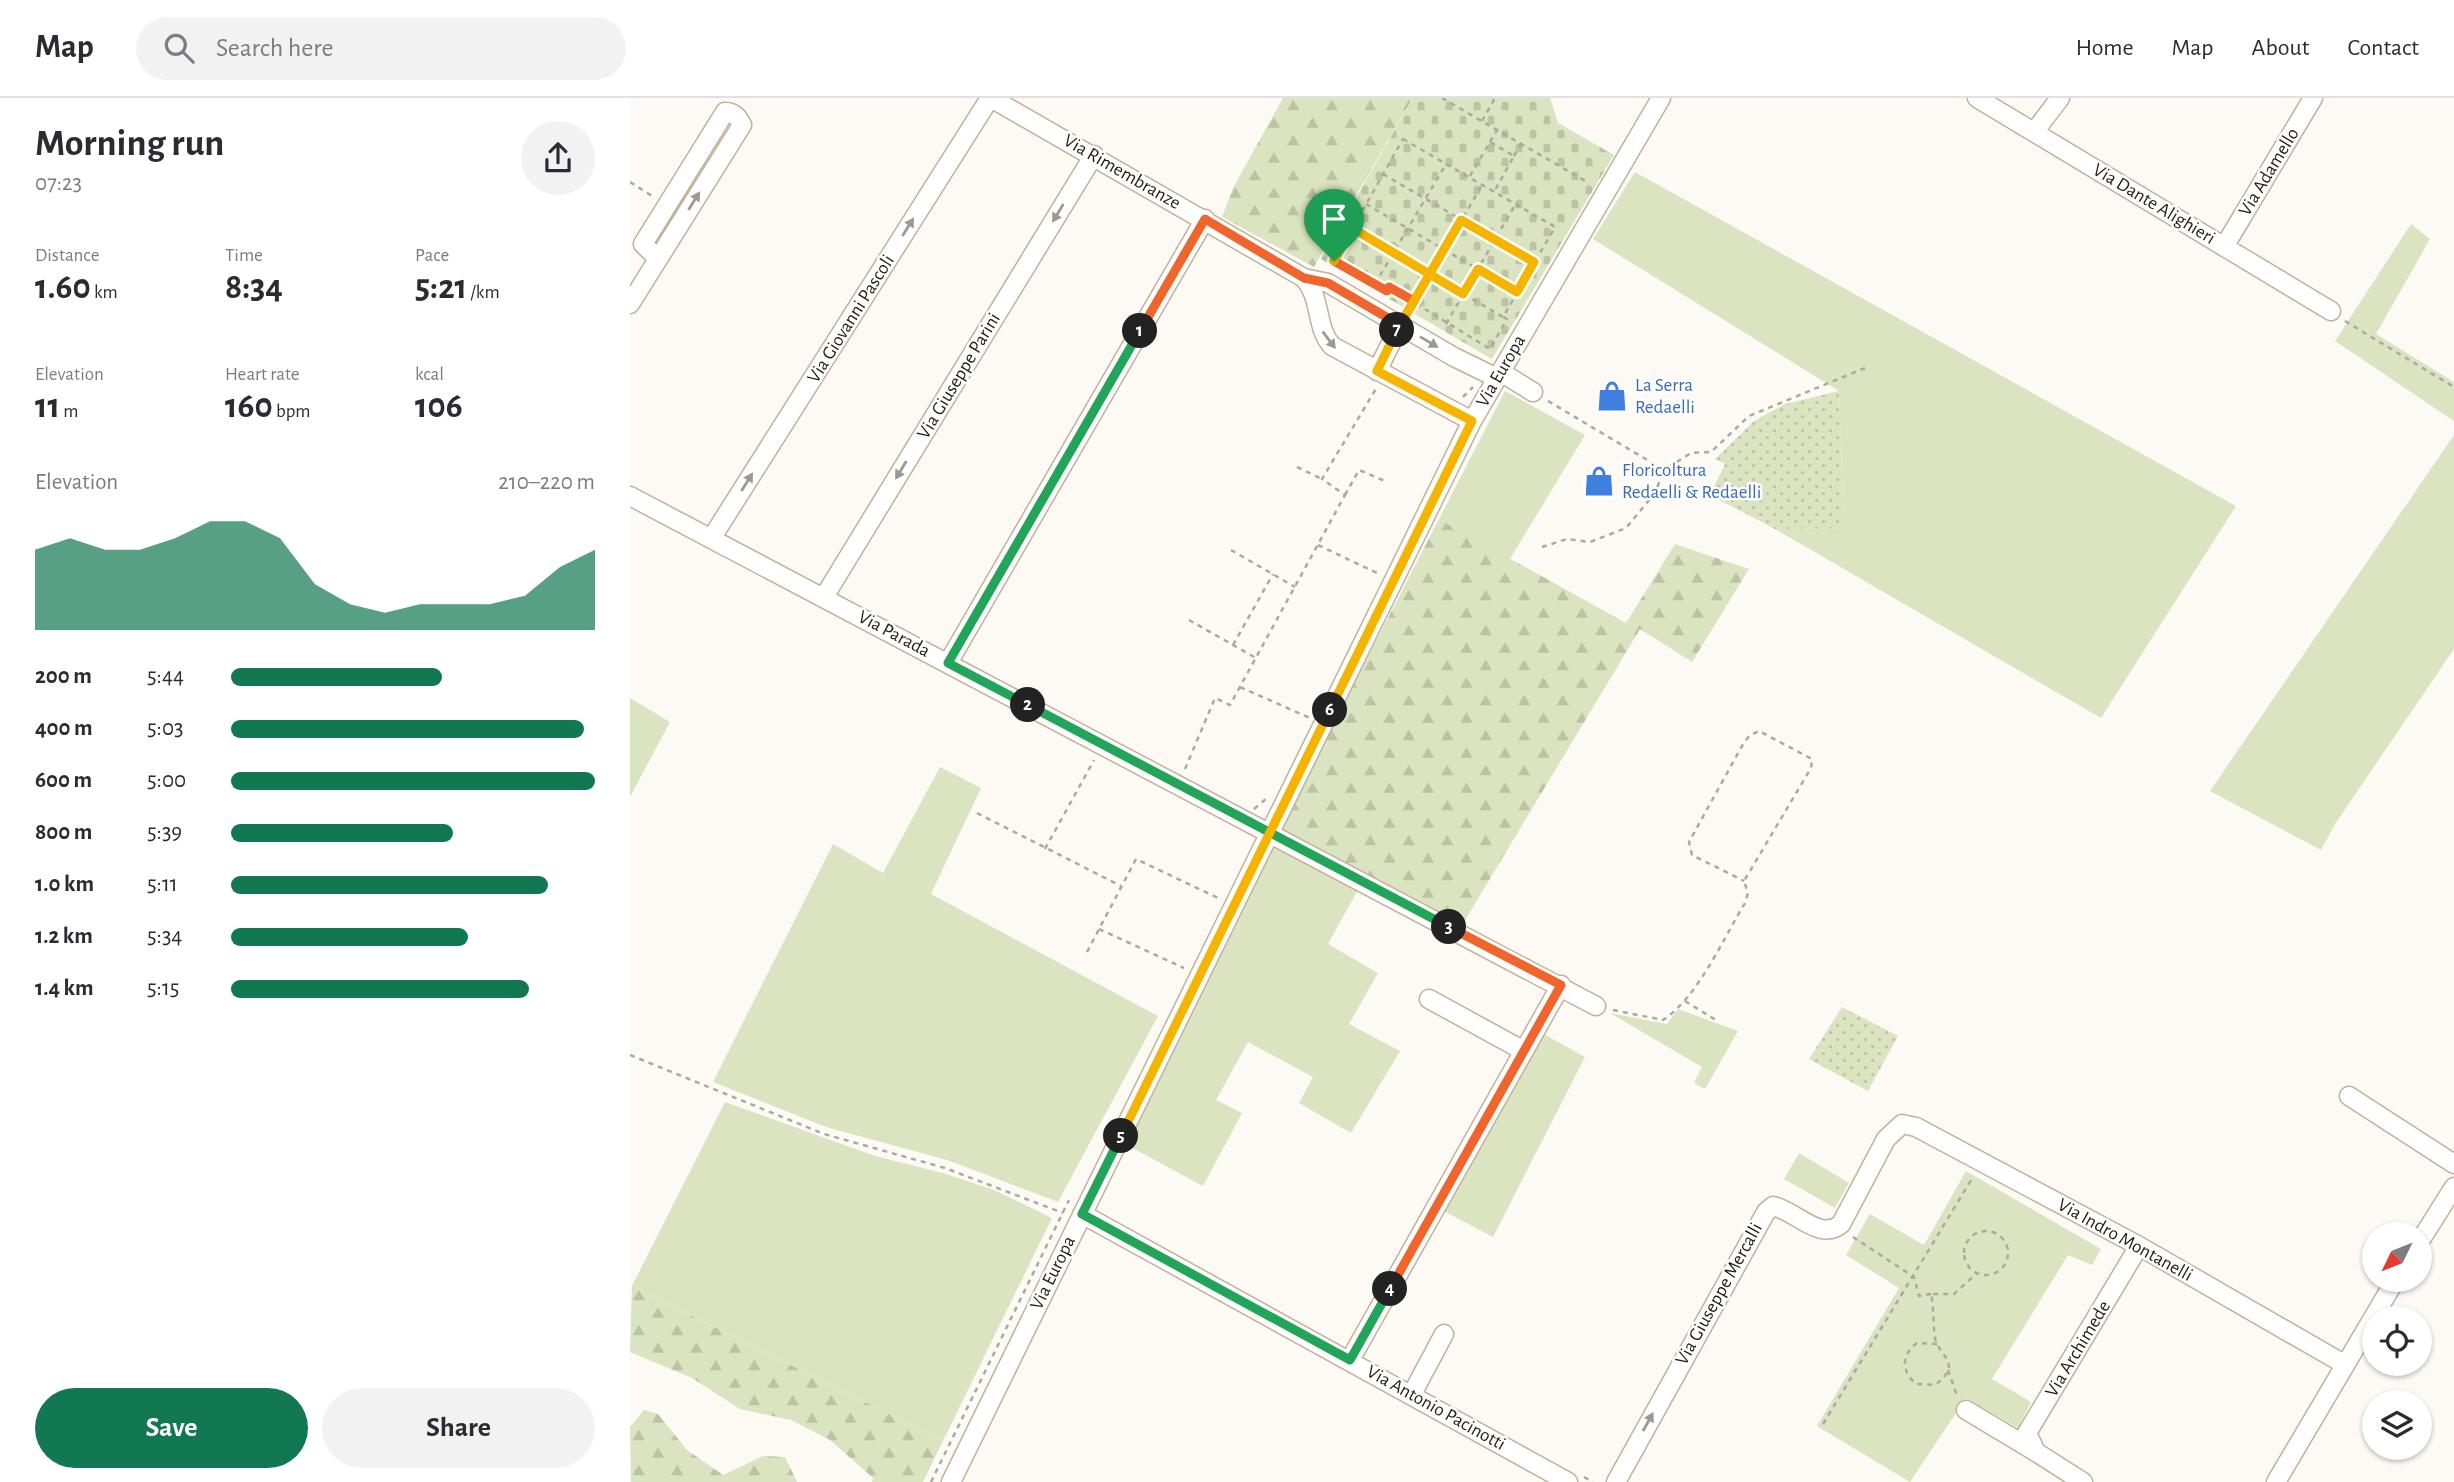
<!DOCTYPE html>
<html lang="en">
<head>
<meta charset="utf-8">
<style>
  :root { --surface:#fff; --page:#f2f2f3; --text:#2b2b33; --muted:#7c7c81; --line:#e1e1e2; --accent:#117851 }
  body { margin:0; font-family:"Alegreya Sans",sans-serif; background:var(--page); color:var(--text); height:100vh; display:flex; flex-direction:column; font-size:26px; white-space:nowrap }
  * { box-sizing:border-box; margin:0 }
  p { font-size:23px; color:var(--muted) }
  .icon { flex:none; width:38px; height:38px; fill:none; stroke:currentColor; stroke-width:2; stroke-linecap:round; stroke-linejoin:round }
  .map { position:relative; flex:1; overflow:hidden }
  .side { display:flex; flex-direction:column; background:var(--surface); width:630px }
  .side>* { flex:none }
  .needle { width:46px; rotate:227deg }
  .buttons { position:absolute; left:1732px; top:1124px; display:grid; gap:14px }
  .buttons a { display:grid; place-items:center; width:70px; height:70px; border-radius:50%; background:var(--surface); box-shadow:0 2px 5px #0004; font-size:35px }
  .pin { position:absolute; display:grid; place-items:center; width:60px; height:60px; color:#fff; margin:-72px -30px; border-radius:50% 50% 50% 0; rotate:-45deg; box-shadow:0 0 7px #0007 }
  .pin .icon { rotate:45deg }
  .km { position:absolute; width:35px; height:35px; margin:-18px; border-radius:50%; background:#222; color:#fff; font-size:19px; line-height:35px; text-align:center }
  .round { display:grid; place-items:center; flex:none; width:74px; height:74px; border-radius:37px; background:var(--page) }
  .headline { display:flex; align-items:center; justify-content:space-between; height:119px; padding:0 35px }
  h1 { font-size:38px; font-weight:700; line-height:52px }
  .figures { display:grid; grid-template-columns:repeat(3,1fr); gap:10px; height:119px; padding:7px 35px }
  .figures div { display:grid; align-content:center }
  .figures b { font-size:35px; font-weight:700 }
  .figures small { font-size:19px; font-weight:400 }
  .figures p { font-size:19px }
  .chart { height:196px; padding:14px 35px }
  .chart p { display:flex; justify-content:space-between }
  .chart svg { width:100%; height:126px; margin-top:7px; fill:var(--accent); opacity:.7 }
  .button { display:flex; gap:14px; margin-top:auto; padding:14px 35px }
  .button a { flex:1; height:80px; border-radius:42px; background:var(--accent); color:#fff; font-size:28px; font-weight:700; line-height:80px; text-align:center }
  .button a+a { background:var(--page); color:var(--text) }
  ul { padding:0 35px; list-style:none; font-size:23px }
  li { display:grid; grid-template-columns:112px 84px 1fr; align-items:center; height:52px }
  li i { height:18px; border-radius:9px; background:var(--accent) }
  header { display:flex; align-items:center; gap:42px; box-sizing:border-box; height:98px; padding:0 35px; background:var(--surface); border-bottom:2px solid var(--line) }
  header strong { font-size:33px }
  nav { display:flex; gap:38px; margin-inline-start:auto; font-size:24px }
  .search { width:490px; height:63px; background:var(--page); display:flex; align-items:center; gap:18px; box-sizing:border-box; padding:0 24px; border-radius:38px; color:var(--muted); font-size:26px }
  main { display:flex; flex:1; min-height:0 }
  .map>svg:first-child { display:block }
</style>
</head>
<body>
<header>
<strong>Map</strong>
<div class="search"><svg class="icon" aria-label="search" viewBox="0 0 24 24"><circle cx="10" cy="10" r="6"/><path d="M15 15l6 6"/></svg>Search here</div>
<nav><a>Home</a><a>Map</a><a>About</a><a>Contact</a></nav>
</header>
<main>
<section class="side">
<div class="headline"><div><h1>Morning run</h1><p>07:23</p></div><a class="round"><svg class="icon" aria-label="share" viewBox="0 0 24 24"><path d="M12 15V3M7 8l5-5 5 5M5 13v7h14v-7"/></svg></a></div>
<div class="figures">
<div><p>Distance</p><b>1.60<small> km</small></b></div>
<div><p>Time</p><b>8:34</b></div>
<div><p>Pace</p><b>5:21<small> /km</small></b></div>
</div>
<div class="figures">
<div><p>Elevation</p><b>11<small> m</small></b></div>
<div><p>Heart rate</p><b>160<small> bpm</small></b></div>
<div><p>kcal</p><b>106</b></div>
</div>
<div class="chart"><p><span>Elevation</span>210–220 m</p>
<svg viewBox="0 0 160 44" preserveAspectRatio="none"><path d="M0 44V16L10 12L20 16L30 16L40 12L50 6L60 6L70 12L80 28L90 35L100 38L110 35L120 35L130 35L140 32L150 22L160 16V44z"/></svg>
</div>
<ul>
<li><b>200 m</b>5:44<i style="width:58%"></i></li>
<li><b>400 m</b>5:03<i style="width:97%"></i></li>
<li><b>600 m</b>5:00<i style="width:100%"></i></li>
<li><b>800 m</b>5:39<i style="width:61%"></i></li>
<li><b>1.0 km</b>5:11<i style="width:87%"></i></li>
<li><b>1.2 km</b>5:34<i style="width:65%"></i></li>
<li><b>1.4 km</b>5:15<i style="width:82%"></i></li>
</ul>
<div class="button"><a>Save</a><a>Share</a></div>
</section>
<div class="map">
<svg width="1824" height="1384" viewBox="0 0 1824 1384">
  <defs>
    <pattern id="forest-firs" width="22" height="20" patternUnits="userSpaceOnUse" patternTransform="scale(1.75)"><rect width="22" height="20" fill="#dbe4c0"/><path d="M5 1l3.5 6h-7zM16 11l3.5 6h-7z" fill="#bcc3a4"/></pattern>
    <pattern id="cemetery-stones" width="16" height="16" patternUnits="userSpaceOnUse" patternTransform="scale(1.75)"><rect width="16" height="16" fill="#dbe4c0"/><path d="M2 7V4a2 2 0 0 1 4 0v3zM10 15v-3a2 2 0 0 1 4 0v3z" fill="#bcc3a4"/></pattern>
    <pattern id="garden-dots" width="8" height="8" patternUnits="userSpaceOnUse" patternTransform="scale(1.75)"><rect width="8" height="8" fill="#dbe4c0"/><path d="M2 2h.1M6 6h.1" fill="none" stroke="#bcc3a4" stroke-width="1.8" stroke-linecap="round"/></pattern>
  </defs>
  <rect width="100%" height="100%" fill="#fdf9f4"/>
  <path fill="#dbe4c0" d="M 1005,74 L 1606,408 L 1471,620 L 1145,431 L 1214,430 L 1209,293 L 963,141 Z
    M 1781,126 L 1800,141 L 1746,236 L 1824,284 L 1824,323 L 1705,243 Z
    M 875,293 L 955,337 L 880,461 L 809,421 Z
    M 1824,337 L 1824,551 L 1705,726 L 1691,752 L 1580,693 Z
    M 0,600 L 40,624 L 0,699 Z
    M 310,669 L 351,690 L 301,796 L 528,918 L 428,1104 L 317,1062 L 196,1029 L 83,984 L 203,746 L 253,775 Z
    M 642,743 L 729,790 L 698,846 L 748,875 L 719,926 L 770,953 L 721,1035 L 669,1005 L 683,979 L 618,944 L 586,1002 L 612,1015 L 573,1088 L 495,1046 Z
    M 1048,911 L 1108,933 L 1075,991 L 1064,985 L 1072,969 L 980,915 L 1037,926 Z
    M 910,934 L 955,959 L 863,1139 L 812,1112 Z
    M 95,1004 L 245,1058 L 313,1075 L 364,1092 L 422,1120 L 313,1343 L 2,1188 Z
    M 1169,1055 L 1219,1085 L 1205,1110 L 1154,1081 Z
    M 1336,1073 L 1471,1151 L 1462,1167 L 1438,1157 L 1362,1281 L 1401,1304 L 1388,1330 L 1336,1300 L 1280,1384 L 1187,1328 L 1269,1190 L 1216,1157 L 1240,1116 L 1294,1147 Z"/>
  <path fill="url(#forest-firs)" d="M 653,0 L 783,0 L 684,169 L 592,119 L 603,90 Z
    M 809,421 L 996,525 L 1045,446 L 1119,471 L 1062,564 L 1010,531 L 831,829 L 648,733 Z
    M 2,1188 L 313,1343 L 293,1384 L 242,1384 L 243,1380 L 200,1342 L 161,1322 L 110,1311 L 62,1280 L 0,1254 Z
    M 14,1312 L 28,1316 L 57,1352 L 93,1377 L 133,1358 L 155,1359 L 167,1384 L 1,1384 L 0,1329 Z"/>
  <path fill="url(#cemetery-stones)" d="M 783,0 L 920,0 L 928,25 L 984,57 L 862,261 L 691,161 Z"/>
  <path fill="url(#garden-dots)" d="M 1209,293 L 1214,430 L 1145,431 L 1080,397 L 1095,366 L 1085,361 L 1124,323 L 1155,306 Z
    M 1212,909 L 1268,938 L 1238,993 L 1179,961 Z"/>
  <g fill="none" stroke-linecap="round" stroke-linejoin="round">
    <g stroke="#c3b199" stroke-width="21">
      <path id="minor" d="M 361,0 L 674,180 C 692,200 685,229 702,248 L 842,323
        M 1347,0 L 1701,213
        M 1405,33 L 1430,0
        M 1594,149 L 1683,0
        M 674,180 L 698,185 L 824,259 L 867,280
        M 0,206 L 112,27 C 108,19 104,14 95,14 L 13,146 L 28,161
        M 747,273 L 770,227
        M 871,274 L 903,294
        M 0,398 L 966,908
        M 81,441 L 360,0
        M 194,499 L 464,57
        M 318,565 L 575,121
        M 799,901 L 894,953
        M 1719,998 L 1824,1066
        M 452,1116 L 938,1384
        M 1790,1143 L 1824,1089
        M 720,1262 L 931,887
        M 782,1296 L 814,1236
        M 1336,1312 L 1406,1354
        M 321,1384 L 842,323 L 1031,0
        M 986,1384 L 1136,1114 L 1143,1108 C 1166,1113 1190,1144 1211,1126 L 1256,1041 L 1272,1026 L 1286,1029 L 1509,1148 L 1714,1266
        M 1453,1384 L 1406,1354 L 1397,1335 L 1509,1148
        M 1646,1384 L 1766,1181"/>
    </g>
    <path stroke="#ada8a1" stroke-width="2.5" stroke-dasharray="5 5" stroke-linecap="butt" d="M 812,0 L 957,84
      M 852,23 L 865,0
      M 773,41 L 925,129 L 873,219 L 877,221 L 860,251 L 759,189 L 757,193 L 704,163 Z
      M 860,44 L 867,32
      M 884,58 L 891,46
      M 753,76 L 904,164
      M 840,78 L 860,44 L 884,58 L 864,94
      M 0,84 L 22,98
      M 736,106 L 887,194
      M 722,130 L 873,219
      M 745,186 L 816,66
      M 778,214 L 852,87
      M 1715,223 L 1824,289
      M 816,226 L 885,107
      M 833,299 L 843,289
      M 918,303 L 1034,372 L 1061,355 L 1081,354 L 1119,318 L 1235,270
      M 667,369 L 692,381
      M 715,397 L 729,372 L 755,383
      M 688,447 L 747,475
      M 912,449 L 937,441 L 960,444 L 996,430 L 1025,395 L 1034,372
      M 601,452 L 665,489
      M 559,522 L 626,560
      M 603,547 L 643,476
      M 610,589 L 680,620
      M 555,671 L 585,600 L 600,607 L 715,397 L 692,381 L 747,289
      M 624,711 L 637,700
      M 347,715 L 491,788
      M 415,751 L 464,662
      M 469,831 L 554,870
      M 457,854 L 506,761 L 588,800
      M 1055,903 L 1089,924
      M 983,912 L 1033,922 C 1068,899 1093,841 1115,805 L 1118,795 L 1114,783 L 1181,670 L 1182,661 L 1129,633 L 1119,638 L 1112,648 L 1059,744 L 1062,757 L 1114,783
      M 0,957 L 194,1036 L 315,1070 L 433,1115
      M1334 1155a22 22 0 1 1 44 0a22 22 0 1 1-44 0Z
      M 1223,1139 L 1284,1179 L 1289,1198 L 1301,1196
      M 1307,1246 L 1287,1245 C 1271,1257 1271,1273 1286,1286 L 1305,1287 C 1334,1265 1309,1259 1305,1240 C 1303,1225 1304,1211 1301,1196 L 1324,1196 L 1347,1175
      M 1318,1272 L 1327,1298
      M 1193,1326 L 1343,1079
      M 954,1379 L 963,1384
      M 301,1384 L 439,1102"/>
    <use href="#minor" stroke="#fff" stroke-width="18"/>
  </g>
  <defs><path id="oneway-solid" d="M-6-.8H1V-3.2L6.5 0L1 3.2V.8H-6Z" transform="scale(1.75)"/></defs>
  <g fill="#9c9995">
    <use href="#oneway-solid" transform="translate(64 103) rotate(-58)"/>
    <use href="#oneway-solid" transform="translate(428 115) rotate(121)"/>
    <use href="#oneway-solid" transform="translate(278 129) rotate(-58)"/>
    <use href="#oneway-solid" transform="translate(699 242) rotate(53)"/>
    <use href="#oneway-solid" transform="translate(799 244) rotate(31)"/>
    <use href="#oneway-solid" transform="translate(271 372) rotate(121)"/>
    <use href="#oneway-solid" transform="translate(117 384) rotate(-58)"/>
    <use href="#oneway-solid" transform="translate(1018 1324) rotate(-61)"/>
  </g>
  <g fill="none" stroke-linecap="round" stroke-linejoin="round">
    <g stroke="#fff" stroke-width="14">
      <path id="split-1" d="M 510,233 L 575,121 L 674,180 L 698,185 L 770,227 L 784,203 L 759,189 L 757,193 L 704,163"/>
    </g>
    <g stroke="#fff" stroke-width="14">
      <path id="split-2" d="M 398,607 L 318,565 L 510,233"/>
    </g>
    <g stroke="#fff" stroke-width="14">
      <path id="split-3" d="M 398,607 L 819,829"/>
    </g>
    <g stroke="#fff" stroke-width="14">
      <path id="split-4" d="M 760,1191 L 931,887 L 819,829"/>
    </g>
    <g stroke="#fff" stroke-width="14">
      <path id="split-5" d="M 491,1038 L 452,1116 L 720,1262 L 760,1191"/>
    </g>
    <g stroke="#fff" stroke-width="14">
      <path id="split-6" d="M 491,1038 L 700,612"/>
    </g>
    <g stroke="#fff" stroke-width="14">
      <path id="split-7" d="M 700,612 L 842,323 L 747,273 L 767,232"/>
    </g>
    <g stroke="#fff" stroke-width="14">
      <path id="split-8" d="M 704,163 L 722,130 C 759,152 796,174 833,196 L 848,171 L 887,194 L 904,164 L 831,122 L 770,227 L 767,232"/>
    </g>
    <use href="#split-1" stroke="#f0652b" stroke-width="9"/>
    <use href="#split-2" stroke="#22a559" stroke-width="9"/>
    <use href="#split-3" stroke="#22a559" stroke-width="9"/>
    <use href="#split-4" stroke="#f0652b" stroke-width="9"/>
    <use href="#split-5" stroke="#22a559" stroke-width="9"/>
    <use href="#split-6" stroke="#f5b400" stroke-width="9"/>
    <use href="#split-7" stroke="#f5b400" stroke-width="9"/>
    <use href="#split-8" stroke="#f5b400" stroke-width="9"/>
  </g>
  <defs>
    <g id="shop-bare" transform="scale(2.415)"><path d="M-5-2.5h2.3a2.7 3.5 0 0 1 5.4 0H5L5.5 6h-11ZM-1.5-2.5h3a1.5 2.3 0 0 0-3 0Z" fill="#3f7fe0" stroke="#fff" stroke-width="2.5" paint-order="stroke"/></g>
  </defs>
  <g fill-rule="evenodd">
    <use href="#shop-bare" x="982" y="298"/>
    <use href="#shop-bare" x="969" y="383"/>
  </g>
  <g text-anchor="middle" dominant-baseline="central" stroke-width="5" stroke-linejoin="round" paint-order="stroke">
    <g font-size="19" fill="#231c13" stroke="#fff">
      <text transform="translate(492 74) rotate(30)">Via Rimembranze</text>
      <text transform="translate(1639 74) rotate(-59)">Via Adamello</text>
      <text transform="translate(1524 106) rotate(31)">Via Dante Alighieri</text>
      <text transform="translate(221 221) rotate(-58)">Via Giovanni Pascoli</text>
      <text transform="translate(871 273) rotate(-60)">Via Europa</text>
      <text transform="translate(329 278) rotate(-59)">Via Giuseppe Parini</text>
      <text transform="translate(264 536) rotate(28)">Via Parada</text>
      <text transform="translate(1495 1142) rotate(29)">Via Indro Montanelli</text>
      <text transform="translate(423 1175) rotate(-64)">Via Europa</text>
      <text transform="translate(1089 1196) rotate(-61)">Via Giuseppe Mercalli</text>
      <text transform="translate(1448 1251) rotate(-59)">Via Archimede</text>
      <text transform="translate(806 1310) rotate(29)">Via Antonio Pacinotti</text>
    </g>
    <g font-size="19" fill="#366cbe" stroke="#fff" text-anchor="start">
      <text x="1005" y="287">La Serra<tspan x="1005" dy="22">Redaelli</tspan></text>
      <text x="992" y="372">Floricoltura<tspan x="992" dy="22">Redaelli &amp; Redaelli</tspan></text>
    </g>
  </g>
</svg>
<div class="buttons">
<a><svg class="needle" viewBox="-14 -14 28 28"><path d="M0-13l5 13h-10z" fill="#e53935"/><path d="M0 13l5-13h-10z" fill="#7c7c81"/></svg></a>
<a><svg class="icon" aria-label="locate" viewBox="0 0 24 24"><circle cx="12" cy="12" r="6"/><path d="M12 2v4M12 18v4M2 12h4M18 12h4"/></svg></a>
<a><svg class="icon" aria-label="layers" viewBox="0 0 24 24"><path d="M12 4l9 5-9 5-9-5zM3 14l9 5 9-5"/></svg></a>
</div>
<div class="pin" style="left:704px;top:163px;background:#1e9e55"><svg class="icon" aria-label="arrive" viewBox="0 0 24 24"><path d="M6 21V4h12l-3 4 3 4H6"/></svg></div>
<b class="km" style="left:510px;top:233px">1</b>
<b class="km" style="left:398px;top:607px">2</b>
<b class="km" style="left:819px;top:829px">3</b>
<b class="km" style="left:760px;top:1191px">4</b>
<b class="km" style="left:491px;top:1038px">5</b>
<b class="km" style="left:700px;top:612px">6</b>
<b class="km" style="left:767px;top:232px">7</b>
</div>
</main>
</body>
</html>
